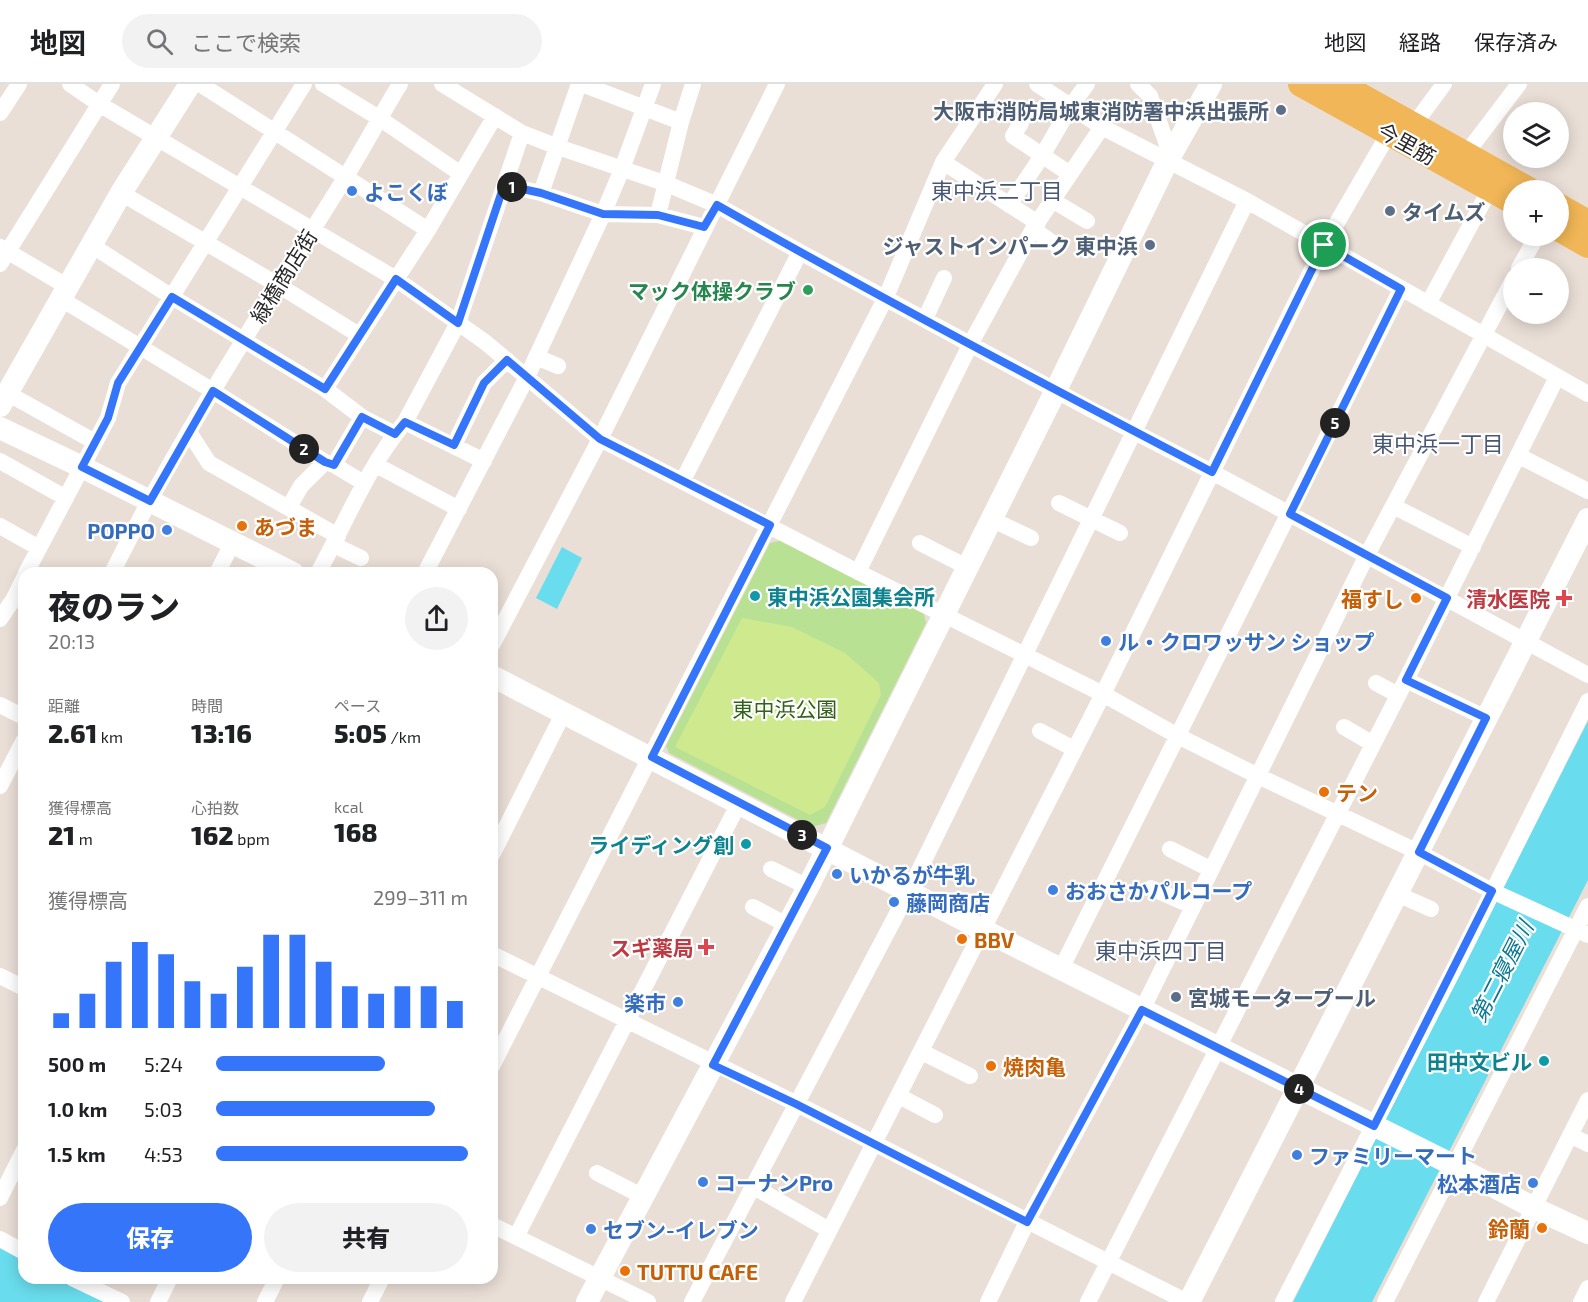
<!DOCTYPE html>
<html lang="ja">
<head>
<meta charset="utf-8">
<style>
  :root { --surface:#fff; --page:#f2f2f2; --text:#202124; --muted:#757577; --line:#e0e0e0; --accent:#3575f9 }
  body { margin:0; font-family:"Exo 2","Noto Sans JP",sans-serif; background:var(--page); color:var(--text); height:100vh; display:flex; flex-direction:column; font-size:22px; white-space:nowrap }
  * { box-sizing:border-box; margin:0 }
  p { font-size:20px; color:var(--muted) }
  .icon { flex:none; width:33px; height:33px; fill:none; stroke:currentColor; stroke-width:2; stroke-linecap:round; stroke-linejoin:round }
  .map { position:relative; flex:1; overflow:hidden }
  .details { position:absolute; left:18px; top:483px; width:480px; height:717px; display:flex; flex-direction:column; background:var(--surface); border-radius:18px; box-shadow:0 3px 15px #0003 }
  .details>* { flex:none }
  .controls { position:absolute; left:1503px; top:18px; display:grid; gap:12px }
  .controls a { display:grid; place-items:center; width:66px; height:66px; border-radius:50%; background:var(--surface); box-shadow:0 3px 15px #0003; font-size:30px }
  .pin { position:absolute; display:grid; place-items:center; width:51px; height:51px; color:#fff; margin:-26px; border:3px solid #fff; border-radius:50%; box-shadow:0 2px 6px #0007 }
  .km { position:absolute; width:30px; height:30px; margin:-15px; border-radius:50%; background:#222; color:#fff; font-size:16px; line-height:30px; text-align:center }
  .round { display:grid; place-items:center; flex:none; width:63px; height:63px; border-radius:32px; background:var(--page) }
  .summary { display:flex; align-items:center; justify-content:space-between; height:102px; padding:0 30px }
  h1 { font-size:33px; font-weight:800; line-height:45px }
  .metrics { display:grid; grid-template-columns:repeat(3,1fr); gap:9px; height:102px; padding:6px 30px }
  .metrics div { display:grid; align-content:center }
  .metrics b { font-size:26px; font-weight:800 }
  .metrics small { font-size:16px; font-weight:400 }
  .metrics p { font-size:16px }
  .chart { height:168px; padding:12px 30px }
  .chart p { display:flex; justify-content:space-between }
  .chart svg { width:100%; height:108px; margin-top:6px; stroke:var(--accent); stroke-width:6 }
  .action { display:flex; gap:12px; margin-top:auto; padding:12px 30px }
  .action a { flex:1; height:69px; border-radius:36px; background:var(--accent); color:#fff; font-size:24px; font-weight:800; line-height:69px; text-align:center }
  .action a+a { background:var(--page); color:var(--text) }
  ul { padding:0 30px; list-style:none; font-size:20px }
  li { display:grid; grid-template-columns:96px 72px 1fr; align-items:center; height:45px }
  li i { height:15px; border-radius:8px; background:var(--accent) }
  header { display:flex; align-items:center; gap:36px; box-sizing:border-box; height:84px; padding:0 30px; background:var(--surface); border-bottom:2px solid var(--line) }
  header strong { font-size:28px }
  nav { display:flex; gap:33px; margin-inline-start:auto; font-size:21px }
  .search { width:420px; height:54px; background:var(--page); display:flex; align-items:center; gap:15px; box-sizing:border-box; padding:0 21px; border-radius:33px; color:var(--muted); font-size:22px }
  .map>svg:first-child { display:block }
</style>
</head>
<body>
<header>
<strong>地図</strong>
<div class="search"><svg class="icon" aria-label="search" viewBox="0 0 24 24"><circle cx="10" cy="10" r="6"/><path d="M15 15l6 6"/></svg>ここで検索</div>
<nav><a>地図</a><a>経路</a><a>保存済み</a></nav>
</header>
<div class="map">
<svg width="1588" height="1218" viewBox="0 0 1588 1218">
  <rect width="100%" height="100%" fill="#eadfd7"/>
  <path fill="#b9e193" d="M 783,456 L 924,530 L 926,539 L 826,739 L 812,743 L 669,669 L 666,662 L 770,459 Z"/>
  <path fill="#cfe98e" d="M 742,534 L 792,543 L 845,569 L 879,599 L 881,611 L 825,723 L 810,731 L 675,663 Z"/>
  <path fill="#69dded" d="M 562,463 L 582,474 L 557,525 L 536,514 Z
    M 1588,637 L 1588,796 L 1372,1218 L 1293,1218 Z
    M 0,1164 L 24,1177 L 24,1194 L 57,1194 L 104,1218 L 0,1218 Z"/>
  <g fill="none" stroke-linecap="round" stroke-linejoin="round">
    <path stroke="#fff" stroke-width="16" d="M 70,0 L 99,20 L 396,195 L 485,258 L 600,355 L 858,488 L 1103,610 L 1176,651 L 1258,692 L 1418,768 L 1492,807 L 1588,851
      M 200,0 L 428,146
      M 323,0 L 379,34 L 461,90
      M 442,0 L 522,49 L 558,63 L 667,100 L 717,121 L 800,168 L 1088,324 L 1212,388 L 1588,591
      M 582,0 L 681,38
      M 1037,0 L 1102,43 L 1247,117 L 1588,310
      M 1138,0 L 1150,12 L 1171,72
      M 0,29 L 19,0
      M 1021,39 L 1013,52 L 1070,90
      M 1413,42 L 1444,0
      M 1465,71 L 1519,0
      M 943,78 L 1038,139
      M 504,101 L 541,109 L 603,130 L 658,131 L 704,143
      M 121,109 L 278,201 L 359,251
      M 541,109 L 579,0
      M 1052,116 L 1087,137
      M 1009,121 L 1042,72 L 1071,22 L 1087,0
      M 658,131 L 681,38 L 693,0
      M 1033,145 L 1053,159
      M 91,161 L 172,213 L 325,305 L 362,333 L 395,350
      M 0,163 L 68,203
      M 0,180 L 112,0
      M 1519,184 L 1537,152
      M 61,215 L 213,307 L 325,378 L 334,381 L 364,399
      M 1428,220 L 1490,105
      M 925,235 L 944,194
      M 536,273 L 558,282
      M 325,305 L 428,146 L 495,32
      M 7,309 L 95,358
      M 405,338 L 484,377
      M 189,348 L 209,379 L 338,452
      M 454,361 L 484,299 L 507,276
      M 1519,372 L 1588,407
      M 0,377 L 66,414
      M 334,381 L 362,333
      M 376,381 L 459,425
      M 683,396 L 800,168
      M 1059,419 L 1120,449
      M 1393,422 L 1473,463
      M 289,423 L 301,402 L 325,378
      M 991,435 L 1031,454
      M 0,442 L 39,464
      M 920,459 L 967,483
      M 334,461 L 361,474
      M 858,488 L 971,259 L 1033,145 L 1102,43
      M 26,489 L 108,334 L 118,299 L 304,0
      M 112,489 C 180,352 264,224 345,94 C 364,63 381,31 400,0
      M 217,489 L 233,458
      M 318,489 C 346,438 368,382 405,338 L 458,239 L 522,49
      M 425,489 L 527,293 L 603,130 L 622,85 L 653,0
      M 0,535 L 13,516 L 24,494
      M 492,561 L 600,355 L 777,0
      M 1406,596 L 1486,634
      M 1376,599 L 1398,611
      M 0,621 L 24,633
      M 1344,643 L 1373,660
      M 1040,647 L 1074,665
      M 0,702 L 24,656
      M 1170,765 L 1210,785
      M 492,771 L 564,628
      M 771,785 L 808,803
      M 1151,804 L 1192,822
      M 1397,810 L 1431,825
      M 753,823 L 787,841
      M 492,870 L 797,1020 L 1187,1218
      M 1061,885 L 1401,205
      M 0,892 L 24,904
      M 922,968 L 970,992
      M 492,982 L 886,213 L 943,78 L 995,0
      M 899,1012 L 935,1031
      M 1570,1051 L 1588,1060
      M 597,1089 L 642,1112
      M 754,1103 L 829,1146
      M 0,1114 L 24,1066
      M 492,1141 L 648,1218
      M 516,1153 L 739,719
      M 0,1155 L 24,1168
      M 72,1194 L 122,1218
      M 158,1218 L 170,1194
      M 265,1218 L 277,1194
      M 370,1218 L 382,1194
      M 692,1218 L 909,807 L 1247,117
      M 793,1218 L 1103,610 L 1324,161 L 1389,49
      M 988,1218 L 1027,1138 L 1142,926 L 1367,471 L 1514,194
      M 1088,1218 L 1406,596 L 1557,293
      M 1283,1218 L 1455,883 L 1588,617
      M 1385,1218 L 1588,822
      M 1486,1218 L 1588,1016
      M 1581,1218 L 1588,1204"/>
    <path stroke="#fff" stroke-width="22" d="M 0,322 L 121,109 L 190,0
      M 0,344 L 82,383 L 293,489
      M 492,592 L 983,846 L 1455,1082 L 1534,1124 L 1588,1149
      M 587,1218 L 808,803 L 1056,306 L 1168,76 L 1211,0
      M 1189,1218 L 1588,435"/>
    <path stroke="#f0b657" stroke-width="26" d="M 1301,0 L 1514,118
      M 1339,0 L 1529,106
      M 1558,122 L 1588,139
      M 1558,144 L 1588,161"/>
  </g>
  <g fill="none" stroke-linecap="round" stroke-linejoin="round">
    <g stroke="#fff" stroke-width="12">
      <path id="route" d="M 504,101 L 541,109 L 603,130 L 658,131 L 704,143 L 717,121 C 880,214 1046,301 1212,388 L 1324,161 L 1401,205 L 1290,430 L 1447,514 L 1406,596 L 1486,634 L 1419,768 L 1492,807 L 1374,1042 L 1142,926 L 1027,1138 L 796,1020 L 713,981 L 827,764 L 652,673 L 770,441 L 600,355 L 507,276 L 484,299 L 454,361 L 405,338 L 395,350 L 362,333 L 334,381 L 325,378 L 213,307 L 150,417 L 82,383 L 108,334 L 118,299 L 172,213 L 325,305 L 396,195 L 458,239 Z"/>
    </g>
    <use href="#route" stroke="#3575f9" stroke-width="8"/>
  </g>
  <g fill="#5c6f8a" stroke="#fff" stroke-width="2">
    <circle cx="1281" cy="26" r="6"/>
    <circle cx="1390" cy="127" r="6"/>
    <circle cx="1150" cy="161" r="6"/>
    <circle cx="1176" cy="913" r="6"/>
  </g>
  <g fill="#3f7fe0" stroke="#fff" stroke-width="2">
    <circle cx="352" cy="107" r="6"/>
    <circle cx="167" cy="446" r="6"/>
    <circle cx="1106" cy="557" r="6"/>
    <circle cx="837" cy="790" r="6"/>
    <circle cx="1053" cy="806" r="6"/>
    <circle cx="894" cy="818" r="6"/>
    <circle cx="678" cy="918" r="6"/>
    <circle cx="1297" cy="1071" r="6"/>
    <circle cx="703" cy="1098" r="6"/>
    <circle cx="1533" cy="1099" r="6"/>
    <circle cx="591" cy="1145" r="6"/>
  </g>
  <circle fill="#2e9e5b" stroke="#fff" stroke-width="2" cx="808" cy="206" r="6"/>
  <g fill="#e8710a" stroke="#fff" stroke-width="2">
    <circle cx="242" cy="442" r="6"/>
    <circle cx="1416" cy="514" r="6"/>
    <circle cx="1324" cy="708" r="6"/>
    <circle cx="962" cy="855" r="6"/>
    <circle cx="991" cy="982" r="6"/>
    <circle cx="1542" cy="1144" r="6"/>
    <circle cx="625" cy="1187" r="6"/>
  </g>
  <g fill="#0f9aa8" stroke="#fff" stroke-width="2">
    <circle cx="755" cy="512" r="6"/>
    <circle cx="746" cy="760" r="6"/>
    <circle cx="1544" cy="977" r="6"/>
  </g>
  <g fill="#e0444e" stroke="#fff" stroke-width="2">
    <path d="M1561 505h6v6h6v6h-6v6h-6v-6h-6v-6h6z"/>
    <path d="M703 854h6v6h6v6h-6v6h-6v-6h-6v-6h6z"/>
  </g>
  <g text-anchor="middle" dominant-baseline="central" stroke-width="4.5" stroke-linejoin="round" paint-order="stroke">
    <g font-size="21" font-weight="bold" fill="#4e5e75" stroke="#fff" text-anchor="end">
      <text x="1269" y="26">大阪市消防局城東消防署中浜出張所</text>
      <text x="1402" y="127" text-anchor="start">タイムズ</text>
      <text x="1138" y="161">ジャストインパーク 東中浜</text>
      <text x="1188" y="913" text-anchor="start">宮城モータープール</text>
    </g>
    <g font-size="21" fill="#272727" stroke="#fff">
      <text transform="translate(1407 59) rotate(29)">今里筋</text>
      <text transform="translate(283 192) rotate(-58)">緑橋商店街</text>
    </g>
    <g font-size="21" font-weight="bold" fill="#366cbe" stroke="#fff" text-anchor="start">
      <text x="364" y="107">よこくぼ</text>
      <text x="155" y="446" text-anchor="end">POPPO</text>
      <text x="1118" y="557">ル・クロワッサン ショップ</text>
      <text x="849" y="790">いかるが牛乳</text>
      <text x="1065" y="806">おおさかパルコープ</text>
      <text x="906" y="818">藤岡商店</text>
      <text x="666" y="918" text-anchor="end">楽市</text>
      <text x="1309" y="1071">ファミリーマート</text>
      <text x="715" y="1098">コーナンPro</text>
      <text x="1521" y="1099" text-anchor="end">松本酒店</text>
      <text x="603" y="1145">セブン-イレブン</text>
    </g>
    <g font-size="21" font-weight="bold" fill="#27864d" stroke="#fff" text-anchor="end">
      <text x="796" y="206">マック体操クラブ</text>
    </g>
    <g font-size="21" font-weight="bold" fill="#c56008" stroke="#fff" text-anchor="start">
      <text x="254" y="442">あづま</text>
      <text x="1404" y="514" text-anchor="end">福すし</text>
      <text x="1336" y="708">テン</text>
      <text x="974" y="855">BBV</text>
      <text x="1003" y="982">焼肉亀</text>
      <text x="1530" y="1144" text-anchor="end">鈴蘭</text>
      <text x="637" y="1187">TUTTU CAFE</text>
    </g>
    <g font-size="21" font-weight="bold" fill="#0d838f" stroke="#fff" text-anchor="end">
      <text x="767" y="512" text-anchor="start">東中浜公園集会所</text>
      <text x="734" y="760">ライディング創</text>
      <text x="1532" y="977">田中文ビル</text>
    </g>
    <g font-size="21" font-weight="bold" fill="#be3a42" stroke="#fff" text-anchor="end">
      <text x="1550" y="514">清水医院</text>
      <text x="694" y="863">スギ薬局</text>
    </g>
    <g font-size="21" fill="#326119" stroke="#fff">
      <text x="785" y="624">東中浜公園</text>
    </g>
    <g font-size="22" fill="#485776" stroke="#fff">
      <text x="997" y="106">東中浜二丁目</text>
      <text x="1438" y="359">東中浜一丁目</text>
      <text x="1161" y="866">東中浜四丁目</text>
    </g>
    <g font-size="22" font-style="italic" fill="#0d7994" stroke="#fff">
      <text transform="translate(1501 887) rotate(-63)">第二寝屋川</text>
    </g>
  </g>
</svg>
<div class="controls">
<a><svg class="icon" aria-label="layers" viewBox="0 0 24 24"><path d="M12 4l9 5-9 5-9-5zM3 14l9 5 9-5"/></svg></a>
<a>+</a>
<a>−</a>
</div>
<div class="pin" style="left:1324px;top:161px;background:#1e9e55"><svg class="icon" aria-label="arrive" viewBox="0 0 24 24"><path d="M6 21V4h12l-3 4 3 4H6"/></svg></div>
<b class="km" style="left:512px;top:103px">1</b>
<b class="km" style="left:304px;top:365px">2</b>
<b class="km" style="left:802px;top:751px">3</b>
<b class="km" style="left:1299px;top:1005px">4</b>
<b class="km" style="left:1335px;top:339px">5</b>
<section class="details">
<div class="summary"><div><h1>夜のラン</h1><p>20:13</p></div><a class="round"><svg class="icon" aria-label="share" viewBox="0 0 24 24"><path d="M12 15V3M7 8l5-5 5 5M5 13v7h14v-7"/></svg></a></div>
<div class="metrics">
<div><p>距離</p><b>2.61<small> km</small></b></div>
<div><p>時間</p><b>13:16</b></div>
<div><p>ペース</p><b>5:05<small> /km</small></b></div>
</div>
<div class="metrics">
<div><p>獲得標高</p><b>21<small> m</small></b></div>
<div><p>心拍数</p><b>162<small> bpm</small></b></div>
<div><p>kcal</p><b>168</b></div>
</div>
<div class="chart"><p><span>獲得標高</span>299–311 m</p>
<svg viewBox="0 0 160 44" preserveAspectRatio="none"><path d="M5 44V38M15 44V30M25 44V17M35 44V9M45 44V14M55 44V25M65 44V30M75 44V19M85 44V6M95 44V6M105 44V17M115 44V27M125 44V30M135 44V27M145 44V27M155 44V33"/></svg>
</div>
<ul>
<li><b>500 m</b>5:24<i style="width:67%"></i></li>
<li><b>1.0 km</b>5:03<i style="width:87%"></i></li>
<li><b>1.5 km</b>4:53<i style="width:100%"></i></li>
</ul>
<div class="action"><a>保存</a><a>共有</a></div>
</section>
</div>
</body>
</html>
